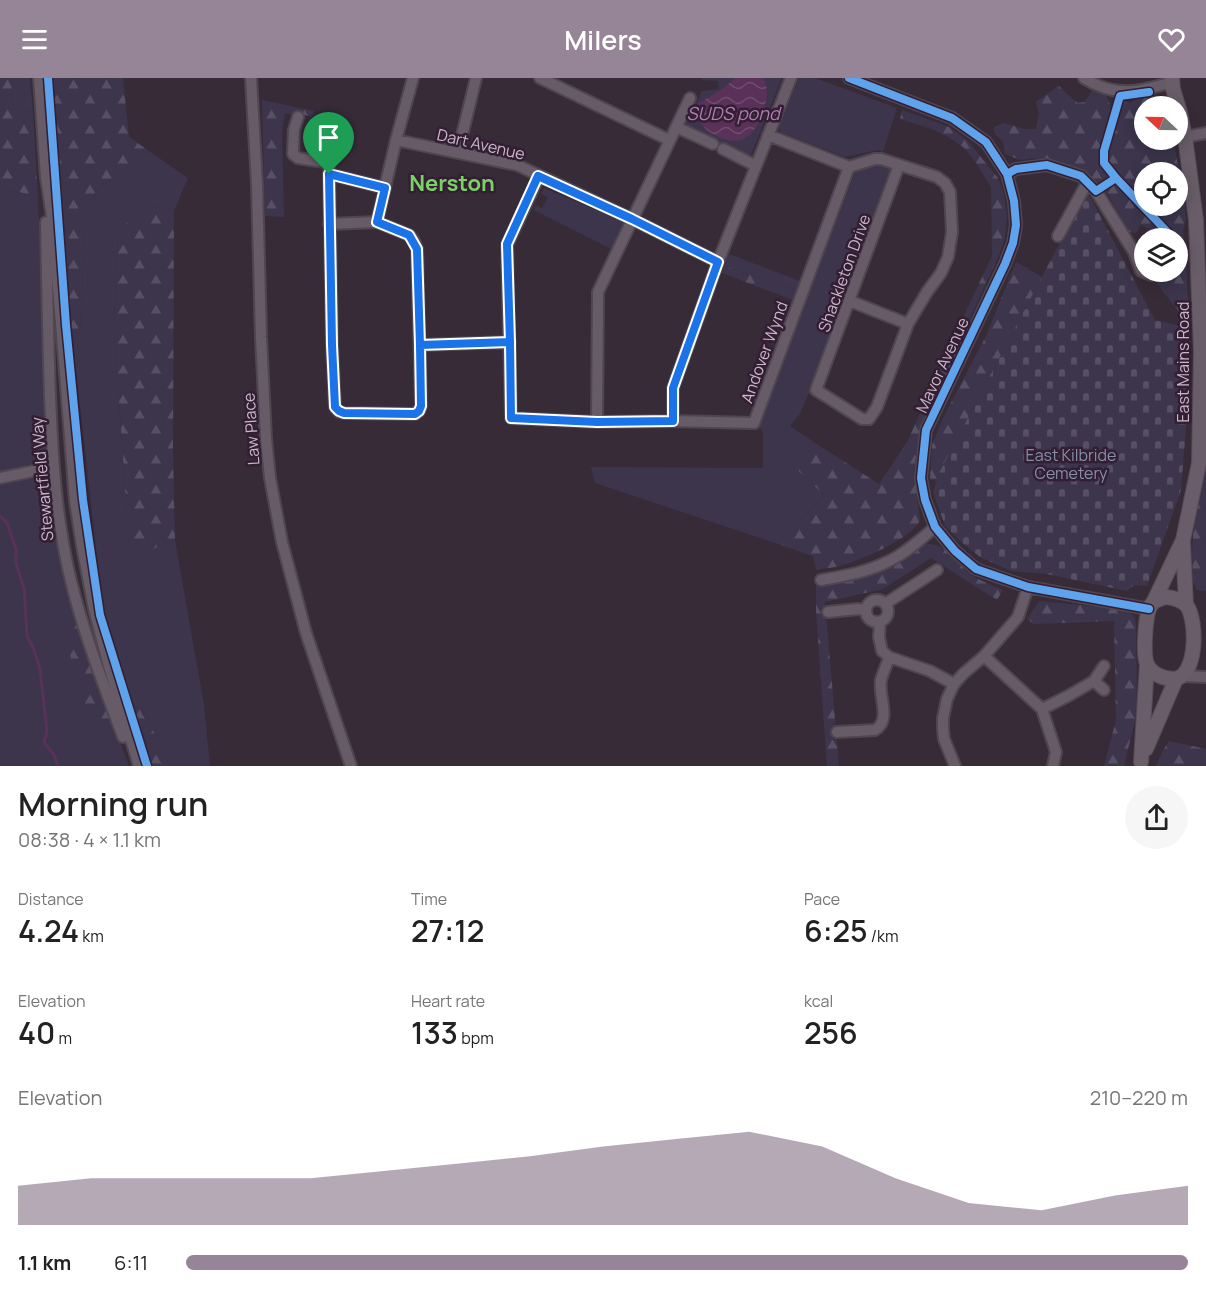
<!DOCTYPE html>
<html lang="en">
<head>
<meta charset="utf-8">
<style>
  :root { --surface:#fff; --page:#f6f6f6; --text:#222; --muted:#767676; --accent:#968596 }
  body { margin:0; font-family:Manrope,sans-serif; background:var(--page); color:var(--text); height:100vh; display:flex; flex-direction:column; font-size:22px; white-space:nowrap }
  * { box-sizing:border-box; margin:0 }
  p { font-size:20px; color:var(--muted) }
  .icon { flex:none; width:33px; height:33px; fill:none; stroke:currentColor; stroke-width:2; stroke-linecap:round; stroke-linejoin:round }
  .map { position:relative; height:688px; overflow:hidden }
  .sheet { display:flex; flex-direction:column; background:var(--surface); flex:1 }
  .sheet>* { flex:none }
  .needle { width:39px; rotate:292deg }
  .fabs { position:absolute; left:1134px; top:18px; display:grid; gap:12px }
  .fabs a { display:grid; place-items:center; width:54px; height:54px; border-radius:50%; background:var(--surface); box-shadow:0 3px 15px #0003; font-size:30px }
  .pin { position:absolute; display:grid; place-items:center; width:51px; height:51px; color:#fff; margin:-62px -26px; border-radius:50% 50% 50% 0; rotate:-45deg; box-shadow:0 0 6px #0007 }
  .pin .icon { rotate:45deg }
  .round { display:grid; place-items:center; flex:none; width:63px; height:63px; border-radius:32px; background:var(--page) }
  .headline { display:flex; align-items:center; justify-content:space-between; height:102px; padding:0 18px }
  h1 { font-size:33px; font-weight:600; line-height:45px }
  .figures { display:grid; grid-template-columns:repeat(3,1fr); gap:9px; height:102px; padding:6px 18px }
  .figures div { display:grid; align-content:center }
  .figures b { font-size:30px; font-weight:600 }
  .figures small { font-size:16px; font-weight:400 }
  .figures p { font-size:16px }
  .chart { height:168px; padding:12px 18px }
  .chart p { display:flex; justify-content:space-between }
  .chart svg { width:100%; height:108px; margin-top:6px; fill:var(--accent); opacity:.7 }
  ul { padding:0 18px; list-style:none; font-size:20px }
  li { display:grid; grid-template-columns:96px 72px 1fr; align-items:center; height:45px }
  li i { height:15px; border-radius:8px; background:var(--accent) }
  header { display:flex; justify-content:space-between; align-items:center; height:78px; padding:0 18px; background:var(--accent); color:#fff; font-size:27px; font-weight:600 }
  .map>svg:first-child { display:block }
</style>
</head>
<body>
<header><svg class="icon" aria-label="menu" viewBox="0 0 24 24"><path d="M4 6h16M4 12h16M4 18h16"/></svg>Milers<svg class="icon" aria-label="heart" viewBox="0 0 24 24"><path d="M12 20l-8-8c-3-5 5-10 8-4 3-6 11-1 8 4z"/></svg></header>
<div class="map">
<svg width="1206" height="688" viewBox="0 0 1206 688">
  <defs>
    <pattern id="forest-firs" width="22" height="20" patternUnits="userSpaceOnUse" patternTransform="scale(1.5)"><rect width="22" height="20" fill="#3c354c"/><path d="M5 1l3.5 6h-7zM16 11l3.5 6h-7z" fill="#575064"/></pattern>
    <pattern id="cemetery-stones" width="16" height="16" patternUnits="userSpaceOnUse" patternTransform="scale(1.5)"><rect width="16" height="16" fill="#3c354c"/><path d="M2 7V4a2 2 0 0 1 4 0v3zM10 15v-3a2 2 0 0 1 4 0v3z" fill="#575064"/></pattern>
    <pattern id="water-waves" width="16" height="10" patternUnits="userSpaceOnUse" patternTransform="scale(1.5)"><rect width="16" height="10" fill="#593159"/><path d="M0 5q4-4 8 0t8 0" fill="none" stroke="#704d70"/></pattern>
  </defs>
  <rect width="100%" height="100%" fill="#382b38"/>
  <path fill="#3c354c" d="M 11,0 L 30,0 L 33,33 L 13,30 Z
    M 701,0 L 782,0 L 750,79 L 684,49 L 702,13 L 719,11 L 718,3 L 702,2 Z
    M 799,0 L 815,0 L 897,30 L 883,74 L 878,72 L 845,79 L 780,54 L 779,49 Z
    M 149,73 L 188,100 L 174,133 L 150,127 L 118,152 L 114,252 L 130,479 L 175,462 L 204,627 L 210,688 L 170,688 L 141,628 L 133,631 L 106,546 L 96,471 L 72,254 L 80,251 L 86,131 L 99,110 Z
    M 878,86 L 887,87 L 890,91 L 891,96 L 809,315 L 799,337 L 790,348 L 823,370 L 812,372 L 790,385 L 825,418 L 775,465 L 595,405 L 591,389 L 763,390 L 763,354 L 759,349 L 760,340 L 856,92 L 865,88 Z
    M 0,109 L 38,119 L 48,368 C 44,382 39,384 26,387 L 27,399 C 34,401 42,403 46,410 C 53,420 55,458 59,473 C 74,538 94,603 111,668 L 115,650 L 129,688 L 0,688 Z
    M 544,110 L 626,145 L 613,172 L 534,132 L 535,127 L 542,130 L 548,119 L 541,116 Z
    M 729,176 L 800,203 L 797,212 L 724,188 Z"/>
  <path fill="url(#forest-firs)" fill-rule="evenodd" d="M 0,0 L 11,0 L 13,30 L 33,33 L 38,119 L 0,109 Z
    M 52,0 L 123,0 L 129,59 L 149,73 L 99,110 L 86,131 L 80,251 L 72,254 Z
    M 1058,7 L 1066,15 L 1078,25 L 1084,24 L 1093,12 L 1098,12 L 1107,19 L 1111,30 L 1121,20 L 1130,25 L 1149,15 L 1164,26 L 1165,28 L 1144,28 L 1144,62 L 1173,62 L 1184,117 L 1186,140 L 1183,153 L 1187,199 C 1186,212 1190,226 1191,239 L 1187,241 L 1175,229 L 1151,197 L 1163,197 L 1164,194 L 1178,194 L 1178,160 L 1150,160 L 1147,150 L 1141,147 L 1136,155 L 1129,154 L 1109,118 L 1097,103 L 1084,95 L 1058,86 L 1036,80 L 1020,82 L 1005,76 L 1003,64 L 995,56 L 994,49 L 1003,45 L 1025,51 L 1036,51 L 1039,36 L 1036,24 C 1043,18 1052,14 1058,7 ZM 1144,94 L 1178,94 L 1178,128 L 1144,128 Z
    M 262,22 L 314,33 L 312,39 L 294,34 L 293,37 L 285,35 L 282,53 L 284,139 L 265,138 Z
    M 902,32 L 949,49 L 967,62 L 998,100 L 1004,116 L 1007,138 L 1005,159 L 1000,175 L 961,260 L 955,257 L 992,178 L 991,109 L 972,79 L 963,69 L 948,59 L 932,51 L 900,41 Z
    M 150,127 L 174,133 L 173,375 L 175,462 L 130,480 L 114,252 L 118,152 Z
    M 1016,184 L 1042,199 L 940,393 L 936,403 L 930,401 L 932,367 L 943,340 L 986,258 Z
    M 724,188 L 797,212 L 793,222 L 722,195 Z
    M 953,263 L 958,265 L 919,354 L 914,393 L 920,442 C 913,460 859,483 840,488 C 832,490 824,490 816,492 L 813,478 L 775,465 L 825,418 L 790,385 L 812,372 L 823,370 L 879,406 L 907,364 Z
    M 1206,375 L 1206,513 L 1197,512 L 1193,504 L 1192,475 L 1194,442 Z
    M 928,466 C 953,468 952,481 969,495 C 978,502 992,507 1003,512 L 997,522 L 931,480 L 883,511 L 825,524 L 839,688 L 827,688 L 816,533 L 816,508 C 835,505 865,500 882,492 C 897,484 910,469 928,466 Z
    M 1039,523 L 1124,531 L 1134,538 L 1136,546 L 1137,634 L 1124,688 L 1104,688 L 1116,642 L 1114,543 L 1034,546 L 1027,541 Z
    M 78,543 L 115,650 L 112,669 L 81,622 L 67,564 Z
    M 141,628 L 170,688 L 147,688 L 130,633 Z
    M 1169,663 L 1206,671 L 1206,688 L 1156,688 L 1162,674 Z"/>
  <path fill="url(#cemetery-stones)" d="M 1087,113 L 1155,242 L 1188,250 L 1188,325 L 1181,412 L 1147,508 L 1134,507 L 1127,513 L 1047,496 L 1011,493 L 980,479 L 961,464 L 945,448 L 933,414 L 940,393 Z"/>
  <path fill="url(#water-waves)" d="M 735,0 L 764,0 C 765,5 767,9 767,14 C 767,30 758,56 741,62 C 728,66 701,54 698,39 C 697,36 699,29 699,25 L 724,10 Z"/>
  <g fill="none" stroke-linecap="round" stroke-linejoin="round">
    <path stroke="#593159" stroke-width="3" d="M 0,438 L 7,445 L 16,471 L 16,486 L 24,510 L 27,558 L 34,572 L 40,591 L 47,654 L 44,664 L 54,677 L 58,688"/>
    <g stroke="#4f464f" stroke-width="14">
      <path id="minor" d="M 39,0 L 46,99 L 52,139 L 62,257 L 75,423 L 82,468 L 94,531 L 108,585 L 139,688
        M 251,0 L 257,106 L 261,259 L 266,361 L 270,400 L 282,464 L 306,555 L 351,688
        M 540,0 L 669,62
        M 849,0 L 952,40 L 986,64 L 1007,96 L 1014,123 L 1016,147 L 1013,165 L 1005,186 L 926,352 L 921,400 L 925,422 L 935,449 L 955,473 L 976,491 L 1028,509 L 1149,531
        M 1084,0 C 1115,20 1140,14 1172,4
        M 298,39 L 294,52 L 293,76 L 298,80 L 324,84 L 328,86 L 329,96 L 385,110
        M 676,49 L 713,66
        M 768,57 L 849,89 L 875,81 L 881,81 L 937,99 L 945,105 L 950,114 L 952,154 L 948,179 L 941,195 L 927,214 L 908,246 L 877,329 L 869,341 L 862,341 L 816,312 L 899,87
        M 1185,59 L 1206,55
        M 396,62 L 517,87 L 632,141 L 718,184
        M 723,71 L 756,88
        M 458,74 L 476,0
        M 329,96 L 332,267 L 335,329 L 339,334 L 344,335 L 415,336 L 419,333 L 421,328 L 417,171 L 414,163 L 409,157 L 377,144 L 329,146
        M 1007,96 L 1016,91 L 1047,87 L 1081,98 L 1096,113 L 1134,174 L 1141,193 L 1151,197 L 1158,194
        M 539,98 L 507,167 L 511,340 L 597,344 L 673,343 L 754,345 L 849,89
        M 46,144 C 47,202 48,260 50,318 C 52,365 54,412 62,458 C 72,525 99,595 123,659
        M 377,144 L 396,62 L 413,0
        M 1058,158 L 1087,105
        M 850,223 L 908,246
        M 420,267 L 510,264
        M 673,343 L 673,310 L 718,184 L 791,0
        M 597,344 L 598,214 L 690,20
        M 0,400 L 53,389
        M 821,502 C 844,498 868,494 889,483 C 906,475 921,461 935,449
        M866 533a11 11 0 1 1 22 0a11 11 0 1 1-22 0Z
        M 885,526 L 937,492
        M 828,534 L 858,531 L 866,532
        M 880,544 L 879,559 L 882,573 L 889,579 L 930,593 L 954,606
        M 984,578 L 1042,631 L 1056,674 L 1053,688
        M 1182,598 L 1206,599
        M 1094,603 L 1104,612
        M 1042,631 L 1068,618 L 1094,603 L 1104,588
        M 837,654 L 875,652 C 892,642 878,618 881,602 C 883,594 887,587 889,579
        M 955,688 L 944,661 L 943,650 L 943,640 L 947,621 L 954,606 L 963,596 L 984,578 L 1018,539 L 1028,509"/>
    </g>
    <g stroke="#554955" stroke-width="16">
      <path id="major" d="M 1183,464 L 1186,527
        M 1167,519 C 1174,520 1182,522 1187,528 C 1197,542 1198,599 1174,601 C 1164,601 1151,596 1147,586 C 1143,576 1145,536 1151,527 C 1155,522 1161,520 1167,519 Z
        M 1153,525 L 1183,462 L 1199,385 L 1201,273 L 1196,142 L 1185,59 L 1180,34 L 1173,11 L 1172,0
        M 1146,671 L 1176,601
        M 1141,684 L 1147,586"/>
    </g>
    <use href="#minor" stroke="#665b66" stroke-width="10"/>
    <use href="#major" stroke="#685d68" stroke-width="14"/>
    <g stroke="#331e33" stroke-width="11">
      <path id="cycleway" d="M 48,0 L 66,247 L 83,422 L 100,537 L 147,688
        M 849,0 L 952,40 L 986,64 L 1007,96 L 1014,123 L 1016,147 L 1013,165 L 1005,186 L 926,352 L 921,400 L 925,422 L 935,449 L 955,473 L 976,491 L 1028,509 L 1149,531
        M 1149,14 L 1120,18 L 1104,73 L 1104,85 L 1116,100 L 1173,160
        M 1007,96 L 1016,91 L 1047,87 L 1081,98 L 1096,113 L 1116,100"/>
    </g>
    <use href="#cycleway" stroke="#60a3ed" stroke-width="8"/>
  </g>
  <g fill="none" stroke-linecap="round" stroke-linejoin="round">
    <g stroke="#fff" stroke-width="12">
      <path id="route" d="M 329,96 L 385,110 L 377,144 L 409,157 L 417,171 L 420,267 L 510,264 L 511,340 L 597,344 L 673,343 L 673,310 L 718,184 L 632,141 L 538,98 L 507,166 L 510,264 L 420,267 L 421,328 L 419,333 L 415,336 L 344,335 L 339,333 L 335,329 L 332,267 L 329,96"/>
    </g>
    <use href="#route" stroke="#1a73e8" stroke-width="8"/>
  </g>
  <g text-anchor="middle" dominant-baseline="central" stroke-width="5" stroke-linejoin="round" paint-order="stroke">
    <g font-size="16" fill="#c9b6c9" stroke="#331e33">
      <text transform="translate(481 66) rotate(13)">Dart Avenue</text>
      <text transform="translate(844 195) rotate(-70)">Shackleton Drive</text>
      <text transform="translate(764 274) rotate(-70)">Andover Wynd</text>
      <text transform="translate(1183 284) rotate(-90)">East Mains Road</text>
      <text transform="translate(942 287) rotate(-65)">Mavor Avenue</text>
      <text transform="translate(251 351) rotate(-94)">Law Place</text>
      <text transform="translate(42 401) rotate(-95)">Stewartfield Way</text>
    </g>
    <g font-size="16" fill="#8391a8" stroke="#331e33">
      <text x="1071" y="377">East Kilbride<tspan x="1071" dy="18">Cemetery</tspan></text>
    </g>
    <g font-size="18" font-style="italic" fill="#ae7eb0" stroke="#331e33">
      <text x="733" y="35">SUDS pond</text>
    </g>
    <g font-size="22" font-weight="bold" fill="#7ad267" stroke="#331e33">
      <text x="452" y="105">Nerston</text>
    </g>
  </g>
</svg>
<div class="fabs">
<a><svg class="needle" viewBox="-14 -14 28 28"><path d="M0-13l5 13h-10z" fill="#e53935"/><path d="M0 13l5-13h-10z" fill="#767676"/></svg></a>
<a><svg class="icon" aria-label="locate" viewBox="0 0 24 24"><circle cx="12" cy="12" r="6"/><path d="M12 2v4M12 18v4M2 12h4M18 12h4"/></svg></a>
<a><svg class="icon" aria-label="layers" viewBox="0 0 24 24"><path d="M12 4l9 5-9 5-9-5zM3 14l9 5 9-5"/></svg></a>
</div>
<div class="pin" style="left:329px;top:96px;background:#1e9e55"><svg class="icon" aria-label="arrive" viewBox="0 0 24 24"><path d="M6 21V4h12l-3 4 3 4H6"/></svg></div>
</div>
<section class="sheet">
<div class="headline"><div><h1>Morning run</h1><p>08:38 · 4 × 1.1 km</p></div><a class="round"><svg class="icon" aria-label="share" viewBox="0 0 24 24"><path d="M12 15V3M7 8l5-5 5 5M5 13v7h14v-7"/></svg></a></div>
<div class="figures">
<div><p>Distance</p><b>4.24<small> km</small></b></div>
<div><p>Time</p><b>27:12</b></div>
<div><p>Pace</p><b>6:25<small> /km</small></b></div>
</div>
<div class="figures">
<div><p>Elevation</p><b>40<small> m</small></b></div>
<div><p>Heart rate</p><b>133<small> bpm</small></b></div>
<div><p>kcal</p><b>256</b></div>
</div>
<div class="chart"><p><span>Elevation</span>210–220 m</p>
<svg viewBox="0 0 160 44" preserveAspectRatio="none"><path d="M0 44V28L10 25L20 25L30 25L40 25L50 22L60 19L70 16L80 12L90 9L100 6L110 12L120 25L130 35L140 38L150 32L160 28V44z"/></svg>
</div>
<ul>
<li><b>1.1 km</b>6:11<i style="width:100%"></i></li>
</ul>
</section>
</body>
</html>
